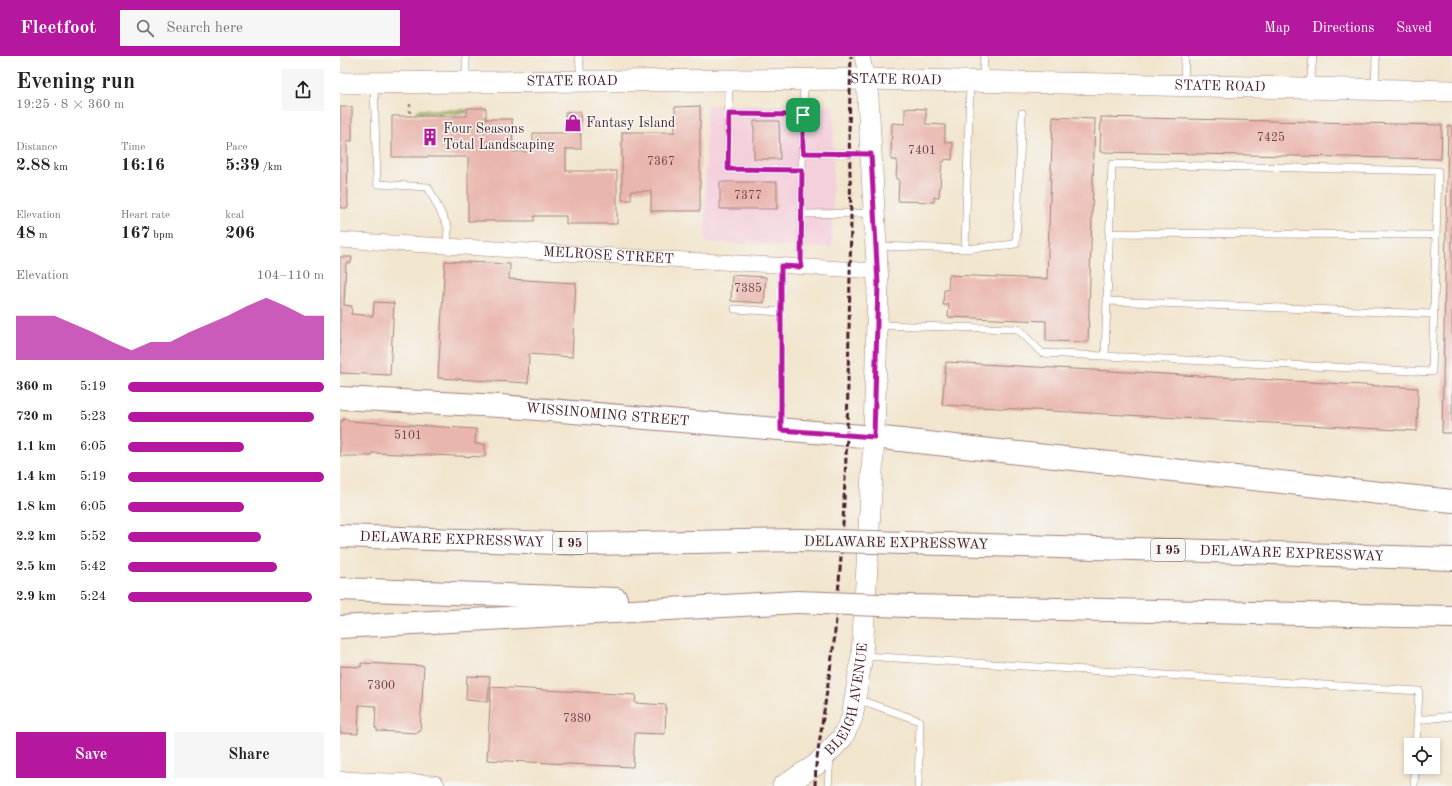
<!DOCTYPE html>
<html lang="en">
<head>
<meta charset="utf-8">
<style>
  :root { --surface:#fff; --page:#f6f6f6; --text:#222; --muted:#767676; --accent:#b5179e }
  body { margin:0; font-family:"Old Standard TT",serif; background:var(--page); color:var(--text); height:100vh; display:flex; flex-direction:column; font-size:15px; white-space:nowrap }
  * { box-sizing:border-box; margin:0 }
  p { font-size:13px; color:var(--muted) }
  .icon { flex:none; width:22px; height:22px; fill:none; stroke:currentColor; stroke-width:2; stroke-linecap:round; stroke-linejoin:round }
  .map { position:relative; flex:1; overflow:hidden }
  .side { display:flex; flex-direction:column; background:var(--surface); width:340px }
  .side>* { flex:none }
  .fabs { position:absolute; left:1064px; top:682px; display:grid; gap:8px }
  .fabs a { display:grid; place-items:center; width:36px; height:36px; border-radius:0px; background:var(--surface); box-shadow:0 2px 6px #0003; font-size:20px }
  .pin { position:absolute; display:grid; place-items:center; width:34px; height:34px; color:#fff; margin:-17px; border-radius:8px; box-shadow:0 2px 6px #0006 }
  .round { display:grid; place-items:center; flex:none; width:42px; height:42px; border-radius:0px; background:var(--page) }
  .summary { display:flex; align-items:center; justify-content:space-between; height:68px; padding:0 16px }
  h1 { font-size:22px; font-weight:700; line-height:30px }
  .metrics { display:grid; grid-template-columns:repeat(3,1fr); gap:6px; height:68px; padding:4px 16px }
  .metrics div { display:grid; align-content:center }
  .metrics b { font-size:17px; font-weight:700 }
  .metrics small { font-size:11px; font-weight:400 }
  .metrics p { font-size:11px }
  .chart { height:112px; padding:8px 16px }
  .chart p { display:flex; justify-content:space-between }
  .chart svg { width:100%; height:72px; margin-top:4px; fill:var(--accent); opacity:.7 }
  .action { display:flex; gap:8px; margin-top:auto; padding:8px 16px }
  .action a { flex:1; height:46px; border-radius:0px; background:var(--accent); color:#fff; font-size:16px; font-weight:700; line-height:46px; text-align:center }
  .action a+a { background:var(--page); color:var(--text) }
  ul { padding:0 16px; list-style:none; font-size:13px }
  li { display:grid; grid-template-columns:64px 48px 1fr; align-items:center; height:30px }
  li i { height:10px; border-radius:5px; background:var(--accent) }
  header { display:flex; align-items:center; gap:24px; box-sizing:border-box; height:56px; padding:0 20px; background:var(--accent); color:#fff }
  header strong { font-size:19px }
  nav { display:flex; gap:22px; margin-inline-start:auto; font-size:14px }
  .search { width:280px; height:36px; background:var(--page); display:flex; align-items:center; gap:10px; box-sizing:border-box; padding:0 14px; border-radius:0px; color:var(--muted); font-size:15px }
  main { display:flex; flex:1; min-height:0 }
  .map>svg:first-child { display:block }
</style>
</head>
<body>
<header>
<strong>Fleetfoot</strong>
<div class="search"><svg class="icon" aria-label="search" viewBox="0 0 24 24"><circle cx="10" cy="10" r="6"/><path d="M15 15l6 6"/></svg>Search here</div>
<nav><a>Map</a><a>Directions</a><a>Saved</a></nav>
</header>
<main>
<section class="side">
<div class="summary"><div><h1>Evening run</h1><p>19:25 · 8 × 360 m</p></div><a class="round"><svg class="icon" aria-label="share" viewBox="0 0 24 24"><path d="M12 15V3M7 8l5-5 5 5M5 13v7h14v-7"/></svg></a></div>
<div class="metrics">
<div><p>Distance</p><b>2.88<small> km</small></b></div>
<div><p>Time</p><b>16:16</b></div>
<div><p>Pace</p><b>5:39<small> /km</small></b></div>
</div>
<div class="metrics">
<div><p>Elevation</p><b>48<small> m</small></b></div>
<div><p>Heart rate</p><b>167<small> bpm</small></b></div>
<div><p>kcal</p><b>206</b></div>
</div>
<div class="chart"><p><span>Elevation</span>104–110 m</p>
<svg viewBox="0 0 160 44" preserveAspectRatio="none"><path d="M0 44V17L10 17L20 17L30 22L40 27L50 33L60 38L70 33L80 33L90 27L100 22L110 17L120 11L130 6L140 11L150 17L160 17V44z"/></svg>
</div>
<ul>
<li><b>360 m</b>5:19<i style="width:100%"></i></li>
<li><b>720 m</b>5:23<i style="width:95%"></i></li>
<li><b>1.1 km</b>6:05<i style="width:59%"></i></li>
<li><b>1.4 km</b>5:19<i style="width:100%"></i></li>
<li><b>1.8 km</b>6:05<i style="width:59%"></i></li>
<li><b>2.2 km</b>5:52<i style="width:68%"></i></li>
<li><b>2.5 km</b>5:42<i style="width:76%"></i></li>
<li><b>2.9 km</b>5:24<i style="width:94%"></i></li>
</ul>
<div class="action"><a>Save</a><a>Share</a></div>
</section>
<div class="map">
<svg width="1112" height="730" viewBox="0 0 1112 730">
  <rect width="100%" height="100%" fill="#f6f6f2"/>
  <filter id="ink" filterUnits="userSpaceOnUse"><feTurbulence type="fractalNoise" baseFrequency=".025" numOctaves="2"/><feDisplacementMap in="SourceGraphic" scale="8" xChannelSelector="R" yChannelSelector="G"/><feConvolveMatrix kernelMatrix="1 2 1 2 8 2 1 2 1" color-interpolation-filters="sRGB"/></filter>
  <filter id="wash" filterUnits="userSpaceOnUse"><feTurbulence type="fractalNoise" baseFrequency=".012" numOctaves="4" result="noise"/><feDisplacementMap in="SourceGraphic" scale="16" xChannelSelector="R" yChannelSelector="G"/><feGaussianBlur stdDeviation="0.9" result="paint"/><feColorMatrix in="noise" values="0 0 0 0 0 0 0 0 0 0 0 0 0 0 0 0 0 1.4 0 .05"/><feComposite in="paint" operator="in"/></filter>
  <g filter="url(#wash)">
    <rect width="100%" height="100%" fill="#f2e5cd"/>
    <path fill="#f4cfdc" d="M 366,49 L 494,50 L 492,192 L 365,186 Z"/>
    <path fill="#b5d67d" stroke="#807a54" d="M 77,54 L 126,54 L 126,57 L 76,57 Z"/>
    <g id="blocks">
      <path fill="#e9b6ad" d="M 360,50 L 360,155 L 311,155 L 311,135 L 291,135 L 291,144 L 282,144 L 282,76 L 335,76 L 335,51 Z
        M 0,51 L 12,51 L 12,85 L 7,85 L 8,152 L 0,152 Z
        M 127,52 L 146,52 L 146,63 L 172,63 L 173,96 L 193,96 L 193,77 L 226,77 L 225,56 L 240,56 L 241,93 L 226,93 L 226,115 L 277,115 L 277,168 L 226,168 L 226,160 L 194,160 L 194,165 L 128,165 L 128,101 L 52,101 L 52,60 L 127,60 Z
        M 565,52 L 586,53 L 586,68 L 605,69 L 605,86 L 613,87 L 612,104 L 605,103 L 604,106 L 602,106 L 599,141 L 594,141 L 594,146 L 558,145 L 559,123 L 556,123 L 557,104 L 551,104 L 552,67 L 565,68 Z
        M 713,61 L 755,63 L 748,286 L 706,285 L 706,265 L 608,261 L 609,249 L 603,249 L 604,234 L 608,234 L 609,219 L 707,223 Z
        M 761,61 L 1102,69 L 1101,103 L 760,96 Z
        M 414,65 L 439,65 L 440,103 L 414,103 Z
        M 1108,70 L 1112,70 L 1112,377 L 1102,377 Z
        M 380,126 L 437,126 L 437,153 L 380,153 Z
        M 0,201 L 12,201 L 11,207 L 6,207 L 4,249 L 12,250 L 11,258 L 33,260 L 34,246 L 54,247 L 50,319 L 0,317 Z
        M 105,205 L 170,208 L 169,223 L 236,227 L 232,301 L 189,298 L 188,327 L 98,322 Z
        M 392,219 L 426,221 L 424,247 L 391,245 Z
        M 606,306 L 1078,332 L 1077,375 L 602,349 Z
        M 3,363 L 8,363 L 8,365 L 136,373 L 135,388 L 145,388 L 145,401 L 32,397 L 32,400 L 0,400 L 0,365 L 3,365 Z
        M 21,607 L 84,610 L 80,675 L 78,674 L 78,677 L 37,675 L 37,672 L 35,672 L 36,650 L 19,649 L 18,678 L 0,677 L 0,610 L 21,611 Z
        M 127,620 L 150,621 L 148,646 L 126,644 Z
        M 151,631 L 296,639 L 295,647 L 326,649 L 325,678 L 295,677 L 293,711 L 147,704 Z"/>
    </g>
  </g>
  <g filter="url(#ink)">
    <use href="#blocks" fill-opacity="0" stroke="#9e827c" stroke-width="1"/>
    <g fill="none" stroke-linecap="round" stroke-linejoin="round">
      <g stroke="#9e827c" stroke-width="8">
        <path id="lane" d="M 126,0 L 126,24
          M 239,0 L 241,23
          M 643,25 L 644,0
          M 389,26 L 388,113 L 462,114 L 464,24
          M 34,28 L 37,128 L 88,131 L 108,171 L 107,190
          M 844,28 L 845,0
          M 970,30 L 973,0
          M 1035,33 L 1036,0
          M 389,58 L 463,59
          M 463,97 L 529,98
          M 462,158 L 532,157
          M 769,177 L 1096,179
          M 538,190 L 625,193 L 630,26
          M 625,193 L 676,188 L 682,57
          M 441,210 L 441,371
          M 461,211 L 462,114
          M 767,245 L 1094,258
          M 395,253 L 441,256
          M 539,269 L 678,273 L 702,297 L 1092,316 L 1098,115 L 772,108 L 765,300
          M 524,600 L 1079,635 L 1076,689
          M 517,643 L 580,665 L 578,730
          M 1077,664 L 1112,660
          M 488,730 L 490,701
          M 1074,730 L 1075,711"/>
      </g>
      <g stroke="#9e827c" stroke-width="16">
        <g id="street">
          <path d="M 522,0 L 527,23"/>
          <path id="s1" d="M 0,184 L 537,215"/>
        </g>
      </g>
      <g stroke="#9e827c" stroke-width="22">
        <g id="secondary">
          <path id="s2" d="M 0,27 L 527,23 L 1112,35"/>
          <path d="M 0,726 L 94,730"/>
          <path id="s3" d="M 443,730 L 476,709 L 502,682 L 512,662 L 522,600 L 534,381 L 538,228 L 527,23"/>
        </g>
      </g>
      <g stroke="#9e827c" stroke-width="24">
        <g id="primary">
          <path id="s4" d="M 0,342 L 161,350 L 534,381"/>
        </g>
      </g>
      <g stroke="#9e827c" stroke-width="24">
        <g id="highway">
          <path d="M 534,381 L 1112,445"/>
          <path id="s5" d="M 0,480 L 247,488 L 460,484"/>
          <path id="s6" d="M 566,487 L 906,496 L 1112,503"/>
          <path d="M 0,533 L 276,543"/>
          <path d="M 567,550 L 1112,561"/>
          <path d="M 0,571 L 457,546"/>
        </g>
      </g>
      <path stroke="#9e827c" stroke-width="2.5" stroke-dasharray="3 3" stroke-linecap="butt" d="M 70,48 L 70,60"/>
      <use href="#lane" stroke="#fff" stroke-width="7"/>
      <use href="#street" stroke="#fff" stroke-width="15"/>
      <use href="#secondary" stroke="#fff" stroke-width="21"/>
      <use href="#primary" stroke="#fff" stroke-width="22"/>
      <use href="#highway" stroke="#fff" stroke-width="22"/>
      <path stroke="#4a1f2b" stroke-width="3" stroke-dasharray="6 3" stroke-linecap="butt" d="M 475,730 L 476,709 L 494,587 L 502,489 L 507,379 L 509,274 L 511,163 L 509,73 L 511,0"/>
      <g stroke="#9e827c" stroke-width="24" stroke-linecap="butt">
        <path id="highway-bridge" d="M 460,484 L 566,487
          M 457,546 L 567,550"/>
      </g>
      <use href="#highway-bridge" stroke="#fff" stroke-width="22"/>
    </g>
  </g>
  <g fill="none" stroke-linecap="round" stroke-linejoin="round" filter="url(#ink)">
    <g stroke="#fff" stroke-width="8">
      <path id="route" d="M 389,58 L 463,59 L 463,97 L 531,98 L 538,228 L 534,381 L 441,374 L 441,210 L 461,211 L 462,114 L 388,113 Z"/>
    </g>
    <use href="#route" stroke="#b5179e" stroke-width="5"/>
  </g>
  <defs>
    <g id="shop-bare" transform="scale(1.38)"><path d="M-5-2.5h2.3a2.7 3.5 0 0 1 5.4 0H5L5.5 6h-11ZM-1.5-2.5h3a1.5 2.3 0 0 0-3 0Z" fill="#b5179e" stroke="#f6f6f2" stroke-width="2.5" paint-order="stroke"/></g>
    <g id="building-bare" transform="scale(1.38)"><path d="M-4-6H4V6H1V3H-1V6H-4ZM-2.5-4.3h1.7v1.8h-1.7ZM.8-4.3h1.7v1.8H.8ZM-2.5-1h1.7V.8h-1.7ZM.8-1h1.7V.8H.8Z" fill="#b5179e" stroke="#f6f6f2" stroke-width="2.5" paint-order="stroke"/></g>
  </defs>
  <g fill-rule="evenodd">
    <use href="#shop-bare" x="233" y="67"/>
    <use href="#building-bare" x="90" y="81"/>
  </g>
  <g text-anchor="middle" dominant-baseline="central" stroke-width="3" stroke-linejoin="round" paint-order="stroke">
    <g font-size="12" fill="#72454c">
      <text x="931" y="82">7425</text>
      <text x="582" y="95">7401</text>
      <text x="321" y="106">7367</text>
      <text x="408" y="140">7377</text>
      <text x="408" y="233">7385</text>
      <text x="68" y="380">5101</text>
      <text x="41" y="630">7300</text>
      <text x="237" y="663">7380</text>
    </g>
    <g fill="#f6f6f2" stroke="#7e6067" stroke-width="1">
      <rect x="213" y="476" width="34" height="22" rx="3"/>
      <rect x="811" y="483" width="34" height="22" rx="3"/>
    </g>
    <g font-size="13" font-weight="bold" fill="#4a1f2b">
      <text x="230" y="487">I 95</text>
      <text x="828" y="494">I 95</text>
    </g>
    <g font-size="14" fill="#4a1f2b" stroke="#f6f6f2">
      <text stroke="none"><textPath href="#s2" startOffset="556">STATE ROAD</textPath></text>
      <text stroke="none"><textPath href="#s2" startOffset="232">STATE ROAD</textPath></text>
      <text stroke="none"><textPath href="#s2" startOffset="880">STATE ROAD</textPath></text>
      <text stroke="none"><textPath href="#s1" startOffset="269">MELROSE STREET</textPath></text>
      <text stroke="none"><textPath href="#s4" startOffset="268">WISSINOMING STREET</textPath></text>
      <text stroke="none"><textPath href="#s5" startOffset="112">DELAWARE EXPRESSWAY</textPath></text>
      <text transform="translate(556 487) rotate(1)">DELAWARE EXPRESSWAY</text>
      <text stroke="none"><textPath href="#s6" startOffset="386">DELAWARE EXPRESSWAY</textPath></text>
      <text stroke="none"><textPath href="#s3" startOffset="115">BLEIGH AVENUE</textPath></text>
    </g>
    <g font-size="14" fill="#4a1f2b" stroke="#f6f6f2" text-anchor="start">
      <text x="246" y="67">Fantasy Island</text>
      <text x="103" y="73">Four Seasons<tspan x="103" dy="16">Total Landscaping</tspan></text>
    </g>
  </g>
</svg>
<div class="fabs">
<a><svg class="icon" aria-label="locate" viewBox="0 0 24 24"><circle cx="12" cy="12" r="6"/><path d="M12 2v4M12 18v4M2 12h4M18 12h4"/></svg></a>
</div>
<div class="pin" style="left:463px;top:59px;background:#1e9e55"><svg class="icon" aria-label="arrive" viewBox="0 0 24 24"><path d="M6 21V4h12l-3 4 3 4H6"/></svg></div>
</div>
</main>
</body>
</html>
